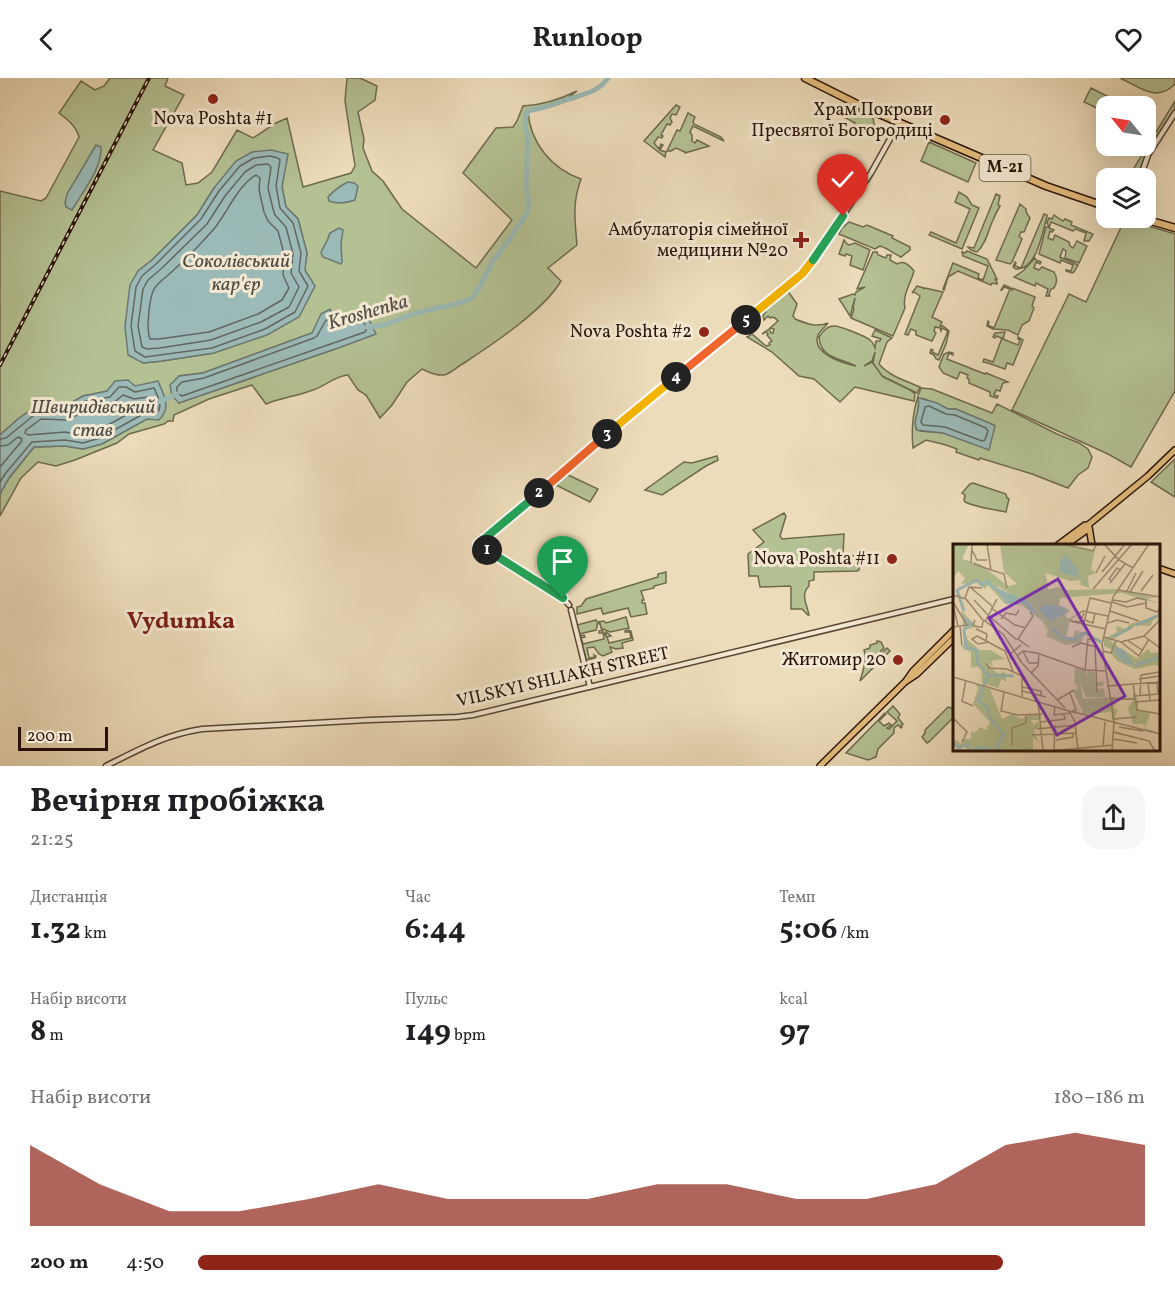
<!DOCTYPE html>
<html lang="uk">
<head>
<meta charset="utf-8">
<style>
  :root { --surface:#fff; --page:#f6f6f6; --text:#202124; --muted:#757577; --accent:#8f2418 }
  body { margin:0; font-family:Vollkorn,serif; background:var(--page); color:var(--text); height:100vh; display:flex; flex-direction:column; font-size:22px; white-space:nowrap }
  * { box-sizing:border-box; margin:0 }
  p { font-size:20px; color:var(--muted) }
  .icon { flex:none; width:33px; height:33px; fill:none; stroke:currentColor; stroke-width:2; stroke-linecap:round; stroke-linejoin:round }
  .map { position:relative; height:688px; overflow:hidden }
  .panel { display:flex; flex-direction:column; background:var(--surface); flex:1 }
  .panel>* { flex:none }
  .needle { width:39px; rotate:300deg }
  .fabs { position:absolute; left:1096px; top:18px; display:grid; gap:12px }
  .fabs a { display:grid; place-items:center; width:60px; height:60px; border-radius:12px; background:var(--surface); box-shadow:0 6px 24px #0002; font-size:30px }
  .scale { position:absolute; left:18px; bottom:15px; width:90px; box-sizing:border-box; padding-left:6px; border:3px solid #291309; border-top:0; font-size:16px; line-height:21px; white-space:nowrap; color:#291309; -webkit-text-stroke:4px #f3e8d2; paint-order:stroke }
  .pin { position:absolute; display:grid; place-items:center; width:51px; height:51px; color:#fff; margin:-62px -26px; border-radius:50% 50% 50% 0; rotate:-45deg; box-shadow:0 0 6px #0007 }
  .pin .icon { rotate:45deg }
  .km { position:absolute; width:30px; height:30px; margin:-15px; border-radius:50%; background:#222; color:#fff; font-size:16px; line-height:30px; text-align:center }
  .round { display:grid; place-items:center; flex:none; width:63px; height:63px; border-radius:18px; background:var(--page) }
  .summary { display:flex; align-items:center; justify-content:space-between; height:102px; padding:0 30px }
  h1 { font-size:33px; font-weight:700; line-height:45px }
  .figures { display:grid; grid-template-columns:repeat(3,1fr); gap:9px; height:102px; padding:6px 30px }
  .figures div { display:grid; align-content:center }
  .figures b { font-size:30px; font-weight:700 }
  .figures small { font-size:16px; font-weight:400 }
  .figures p { font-size:16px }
  .chart { height:168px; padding:12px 30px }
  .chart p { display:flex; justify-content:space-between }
  .chart svg { width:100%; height:108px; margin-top:6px; fill:var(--accent); opacity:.7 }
  ul { padding:0 30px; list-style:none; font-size:20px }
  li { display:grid; grid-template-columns:96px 72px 1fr; align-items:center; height:45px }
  li i { height:15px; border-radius:8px; background:var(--accent) }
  header { display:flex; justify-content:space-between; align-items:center; height:78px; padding:0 30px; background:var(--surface); font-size:27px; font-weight:700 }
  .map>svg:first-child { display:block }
</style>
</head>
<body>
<header><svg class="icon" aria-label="back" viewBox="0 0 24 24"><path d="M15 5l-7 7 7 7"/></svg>Runloop<svg class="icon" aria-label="heart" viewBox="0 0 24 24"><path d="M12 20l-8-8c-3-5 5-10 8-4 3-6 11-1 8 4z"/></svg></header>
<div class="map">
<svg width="1175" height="688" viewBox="0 0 1175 688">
  <rect width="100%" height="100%" fill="#eddcba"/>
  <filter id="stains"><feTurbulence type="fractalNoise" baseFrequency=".00333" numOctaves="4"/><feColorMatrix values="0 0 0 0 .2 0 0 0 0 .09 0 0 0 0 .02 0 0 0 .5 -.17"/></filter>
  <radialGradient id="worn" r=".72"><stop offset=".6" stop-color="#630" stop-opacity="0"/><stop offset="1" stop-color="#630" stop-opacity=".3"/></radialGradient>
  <path fill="#b4c193" stroke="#6e6a4e" stroke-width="1.5" fill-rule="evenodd" d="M 110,0 L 168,0 L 165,8 L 184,17 L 153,72 L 182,85 L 186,107 L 198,105 L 212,94 L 237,52 L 253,60 L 276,45 L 287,40 L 303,109 L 351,95 L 355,88 L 345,23 L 347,0 L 360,0 L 377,8 L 375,22 L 358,34 L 364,61 L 363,70 L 372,93 L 383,103 L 402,131 L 476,190 L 512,142 L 463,95 L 496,50 L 513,49 L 517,43 L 523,28 C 542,27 559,22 577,13 C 559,28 549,28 528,33 C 530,65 552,91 581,101 C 572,125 575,143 577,167 L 548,190 L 561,203 C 544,232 493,266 464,285 C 458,288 450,296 444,297 C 435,298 429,294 422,291 L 407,304 L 392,327 L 380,340 L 366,317 L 358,312 L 348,297 C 335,298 325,308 313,312 C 297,318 281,320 266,326 L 252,307 L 209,321 L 174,337 L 173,343 L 168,343 L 164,346 L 129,356 L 117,365 L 75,382 L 56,388 L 38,384 L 21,400 L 0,438 L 0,416 L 9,400 L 34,369 L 65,368 L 83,371 L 102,366 L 147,341 L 135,308 L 83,318 L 64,329 L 38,327 L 18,341 L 0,357 L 0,113 L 41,123 L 46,120 L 79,59 C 76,48 68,42 59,35 L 81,3 L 95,12 L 104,8 ZM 282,109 L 286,129 L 298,141 L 307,175 L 304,192 L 214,275 L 162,283 L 143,285 L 138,193 L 152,182 L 197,137 L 214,110 ZM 330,232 L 332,238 L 350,241 L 341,269 L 179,325 L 179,298 L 203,295 L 312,255 Z
    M 1120,0 L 1175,0 L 1175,6 C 1157,25 1139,9 1120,0 Z
    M 1091,10 L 1115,22 L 1112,28 L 1107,28 L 1107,35 L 1084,24 Z
    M 1175,23 L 1175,32 L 1145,78 L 1138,100 L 1129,100 L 1134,90 Z
    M 676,27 L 680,29 L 676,37 L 672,36 L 670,40 L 672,44 L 670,47 L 667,46 L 661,57 L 663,58 L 662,60 L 658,59 L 654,65 L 659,71 L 661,66 L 663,67 L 660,72 L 666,74 L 665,79 L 644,63 Z
    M 849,29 L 873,40 L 876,58 L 854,47 L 855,45 L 844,39 Z
    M 688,35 L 695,39 L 693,44 L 694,46 L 721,59 L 724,63 L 693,48 L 690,54 L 692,57 L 692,63 L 695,65 L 697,62 L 709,68 L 685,75 L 685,74 L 676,70 L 671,73 L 667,73 L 677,52 L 680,53 Z
    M 929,64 L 976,85 L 968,104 L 921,83 Z
    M 959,114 L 967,119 L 972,127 L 979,130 L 962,171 L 929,157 L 931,154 L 956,165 L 970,131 L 955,124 Z
    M 996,116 L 1000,118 L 998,127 L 1000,128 C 997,133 995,137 993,142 C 988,153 986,166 977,174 L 971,172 L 968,169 L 974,170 Z
    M 1020,126 L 1026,131 L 1026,134 L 1030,140 L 1024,154 L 1021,154 L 1019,158 L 1022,161 L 1012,184 L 1010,186 L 996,182 Z
    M 1044,136 L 1047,137 L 1047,139 C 1042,155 1037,192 1016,191 L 1013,189 L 1015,184 L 1016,185 L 1015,188 L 1021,190 Z
    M 1054,137 L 1063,143 L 1065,141 L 1072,144 L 1071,147 L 1093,156 L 1089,163 L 1084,163 L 1086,155 L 1075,151 L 1073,153 L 1051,144 L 1049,150 L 1054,152 L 1052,154 L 1050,153 L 1048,160 L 1053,162 L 1055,157 L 1069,164 L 1070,168 L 1073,170 L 1077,163 L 1087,168 L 1079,185 L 1065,180 L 1066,173 L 1063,171 L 1060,179 L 1078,187 L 1074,194 L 1072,195 L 1066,193 L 1066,192 L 1071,193 L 1073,187 L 1061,182 L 1060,185 L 1039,176 L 1046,149 L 1049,149 L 1047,145 L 1049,140 L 1052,141 Z
    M 1114,140 L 1122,140 L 1175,156 L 1175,313 L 1131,389 L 1108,376 L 1012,332 L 1069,216 L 1086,224 L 1124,143 Z
    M 849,144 L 863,149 L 867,147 L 893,158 L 892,160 L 910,169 L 910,172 L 901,179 C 893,175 889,171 880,168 L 875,171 L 839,156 L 842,150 Z
    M 844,162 L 846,165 L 849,167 L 855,165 L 870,172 L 863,192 L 850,187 L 852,178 L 846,176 L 845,178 L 839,176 Z
    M 967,173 L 987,181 L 997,201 L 995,201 L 997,204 L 997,206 L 992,205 L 991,207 L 958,193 L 948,199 L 944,212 L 943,211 L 953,185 L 979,196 L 978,200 L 983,202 L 988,188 L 963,178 L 962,174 L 965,175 Z
    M 873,174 L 877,174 L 878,177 L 886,180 L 887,177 L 891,177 L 890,182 L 897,186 C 904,182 909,187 914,193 C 911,205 902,217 905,230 L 893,258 L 851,240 L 854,231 L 853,230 L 855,220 L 850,238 L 839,221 L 853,216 L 855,217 L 856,214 L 865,209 L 857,211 Z
    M 1035,180 L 1036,182 L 1041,184 L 1040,186 L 1036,184 L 1034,190 L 1039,192 L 1042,189 L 1054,194 C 1058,201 1057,204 1054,210 L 1051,211 L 1049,216 L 1050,218 L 1046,218 L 1048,211 L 1036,205 L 1035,208 L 1014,199 L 1023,193 Z
    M 1004,207 L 1009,209 L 1012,212 L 1012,210 L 1035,219 L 1032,228 L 1034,230 L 1029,243 L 1022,247 L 1018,257 L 1008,252 L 993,251 L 987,248 L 988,243 L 989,244 L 988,247 L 994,250 L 1010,211 L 1004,209 L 1002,212 L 1001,212 Z
    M 917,208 L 924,210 L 923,211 L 925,210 L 943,214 L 932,239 L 942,244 L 940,248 L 943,248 L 949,253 L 946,266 L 939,282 L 936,281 L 934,277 L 930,275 L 931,271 L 933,272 L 932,274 L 938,277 L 948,253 L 942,250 L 941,253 L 940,250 L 935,249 L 934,253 L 936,255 L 932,263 L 916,257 L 916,253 L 911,251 L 908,257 L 905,256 L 920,218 L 914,214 L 912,215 Z
    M 787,212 L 797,226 L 793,238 L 795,241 C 805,245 817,250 828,245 C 825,249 820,253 818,257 C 811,276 843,285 856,288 C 840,280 820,280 819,259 C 823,253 827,248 834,248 C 840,248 865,258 870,262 C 874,265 873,266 875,270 L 876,263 L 880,263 L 881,261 L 872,258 L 875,252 L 892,260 L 887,264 L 879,286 C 889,298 906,303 920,309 L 917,315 L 882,298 L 873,285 L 875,274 L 872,283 L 864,288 L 872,284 L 883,299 L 910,312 L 915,316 L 914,323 L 855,309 L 840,324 L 814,301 L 799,298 L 772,274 L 747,259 L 752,256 L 766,268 L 770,267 L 769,265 L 772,263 L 767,257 L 768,256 L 766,254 L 762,256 L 769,251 L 771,255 L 773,255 L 774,251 L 770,250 L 778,243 L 775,240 L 772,239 L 770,240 L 768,238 L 764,242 L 763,237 L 766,234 L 764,231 Z
    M 1005,254 L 1003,261 L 1018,267 L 1020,262 L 1018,261 L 1018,259 L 1023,262 L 1013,287 L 1007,285 L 1005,291 L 988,285 L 983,284 L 984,281 L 993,284 L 1002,260 L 996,258 L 995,260 L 993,259 L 995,255 Z
    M 949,274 L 953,275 L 953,277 L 949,275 L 947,281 L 985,296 L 986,295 L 1008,304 L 1003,305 L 1000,313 L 996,312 L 994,317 L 998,318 L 997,320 L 990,318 L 990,314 L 969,305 L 969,301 L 967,300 L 968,297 L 960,294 L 957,301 L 943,295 L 939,289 L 944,276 Z
    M 921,310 L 932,311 L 992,335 L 997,326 L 1059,357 L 1079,365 L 1088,371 L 1092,379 L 1088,390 L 1078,397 L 1068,410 L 1032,396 L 980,380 L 979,382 L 956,374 L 957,371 L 946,367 L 926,362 L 913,370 C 911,352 913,328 921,310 ZM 918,320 L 925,321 L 948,331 L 956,331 L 986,344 L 946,353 L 943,355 L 920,353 L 916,351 C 916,343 920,325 918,320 Z
    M 717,378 L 718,382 L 706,388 L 662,417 L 645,412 L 684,384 L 692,385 Z
    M 1175,381 L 1175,419 L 1151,404 Z
    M 566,396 L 598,411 L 590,424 L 554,406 Z
    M 973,405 L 1006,416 L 1007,420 L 1009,421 L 1006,434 C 992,431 978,430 965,424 L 964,422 L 965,417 L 962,415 L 970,406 Z
    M 784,435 L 786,438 L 780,458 L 782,461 L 844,456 L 843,477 L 860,478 L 859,492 L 857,493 L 814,494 L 814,502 L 809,503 L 809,508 C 800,517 807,526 809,537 L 808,537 L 802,531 L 791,531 L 791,509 L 790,508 L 760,509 L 758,498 L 749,498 L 748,476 L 764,464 L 753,452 Z
    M 666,494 L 666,505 L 654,508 L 654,510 L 641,513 L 644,522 L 642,522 L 642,525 L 645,525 L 647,536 L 631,539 L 628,530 L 603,536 L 601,530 L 577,536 L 577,529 L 581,528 L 586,521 L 658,499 L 658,496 Z
    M 626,539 L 629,550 L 610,554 L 601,550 L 600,545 L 597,546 L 597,549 L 596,552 L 579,556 L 577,547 L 596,542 L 597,544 L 604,543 L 606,545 Z
    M 602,552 L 606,558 L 606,554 L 611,558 L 607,559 L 609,565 L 631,560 L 630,554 L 625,554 L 625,553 L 628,552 L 631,553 L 633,562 L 622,565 L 623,570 L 616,571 L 610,569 L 612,574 L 603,578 L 599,576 L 594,569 L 587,570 L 589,580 L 595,579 L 594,577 L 596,578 L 595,580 L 586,582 L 580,558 L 584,557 L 585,559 L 581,560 L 583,566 L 604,561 L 603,555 L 599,555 L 599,553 Z
    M 877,563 L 881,564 L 884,570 L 881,573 L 882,575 L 887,570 L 890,573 L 860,603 C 863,593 867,582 864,572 L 870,570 L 870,567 L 877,565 Z
    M 893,628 L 900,636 L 898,640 L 903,646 L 901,647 L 902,649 L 901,650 L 898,647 L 894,650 L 894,655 L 878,671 L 876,679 L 868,682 L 846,675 L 885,635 L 886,636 L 879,643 L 884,648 L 889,645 L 891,647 L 887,650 L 889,651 L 897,643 L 887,634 Z
    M 948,629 L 954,631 L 954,639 L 929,664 L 927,665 L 922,659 L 925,655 L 925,652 Z"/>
  <path fill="#9bbab7" stroke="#6d7771" stroke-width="1.5" d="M 96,67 L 101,69 C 102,91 83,113 72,132 L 66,129 L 65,125 L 67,116 Z
    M 271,72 L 288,76 L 282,109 L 286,129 L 298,141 L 307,175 L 305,192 L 315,208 L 299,239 L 267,257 L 214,275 L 162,283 L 143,285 L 128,277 L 125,248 L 130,207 L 138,193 L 152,182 L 197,137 L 214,110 L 236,83 L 252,74 Z
    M 348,104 L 354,105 L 358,108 L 355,122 C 347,125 337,126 329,123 L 328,119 C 334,112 340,108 348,104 Z
    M 339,150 L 343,152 L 341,166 L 342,184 L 341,186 L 323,179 L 321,175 C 324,167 328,163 330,155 Z
    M 330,231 L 332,238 L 350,241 L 364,231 L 376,256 L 341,269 L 179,325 L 172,318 L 170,307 L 179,298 L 203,295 L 312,255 L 321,236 Z
    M 128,302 L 135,308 L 158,303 C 164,318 172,329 159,342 L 147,341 L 102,366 L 83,371 L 65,368 L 34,369 L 9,400 L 0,416 L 0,357 L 18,341 L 38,327 L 64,329 L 83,318 L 107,313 L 115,303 Z
    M 919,320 L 937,325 L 948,331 L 956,331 L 994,347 L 995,348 L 989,372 L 943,355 L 917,352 C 911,342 922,331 918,321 Z"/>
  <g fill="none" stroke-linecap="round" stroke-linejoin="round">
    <path stroke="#626660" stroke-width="1.5" d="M 270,78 L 278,80 L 280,82 L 276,108 L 280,130 L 293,145 L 301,175 L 299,193 L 308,208 L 295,234 L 265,251 L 212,270 L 145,279 L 135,273 L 131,248 L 136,209 L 142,198 L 156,186 L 201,141 L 219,113 L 240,88 L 254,80 Z
      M 268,86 L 271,89 L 268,110 L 273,131 L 275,137 L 286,149 L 293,176 L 291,195 L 299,209 L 289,229 L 261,244 L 211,262 L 160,270 L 147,271 L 142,269 L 138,248 L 143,211 L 148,202 L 161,191 L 207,146 L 225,118 L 245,94 L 256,87 Z
      M 256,97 L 260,100 L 259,112 L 264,134 L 268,143 L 278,153 L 284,176 L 283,197 L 289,210 L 282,222 L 258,236 L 209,254 L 159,261 L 150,261 C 146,252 149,221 154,211 C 157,206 162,202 167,198 C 183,184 199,168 213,152 C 227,136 237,108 256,97 Z
      M 361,241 L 363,243 L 367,250 L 365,254 L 182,318 L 177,315 L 177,309 L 182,304 L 204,300 L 314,260 L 317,258 L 326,242 L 350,247 Z
      M 123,317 L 134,321 L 148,319 L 151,325 L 149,327 L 141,329 L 97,353 L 83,357 L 65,354 L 28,357 L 25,355 L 26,352 L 41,341 L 68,342 L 89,330 L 112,326 Z
      M 929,328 L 946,336 L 955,337 L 986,350 L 988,353 L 985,362 L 982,363 L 945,349 L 923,347 L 921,344 L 925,329 Z
      M 0,361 L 6,360 L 39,333 L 66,335 L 86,323 L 110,319 L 119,309 L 126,309 L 135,314 L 154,310 C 158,318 163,329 157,335 L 145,335 L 100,360 L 83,365 L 65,362 L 32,364 L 5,396 L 0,404
      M 0,368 L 8,367 L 18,359 L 22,361 L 21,364 L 0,389"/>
    <path stroke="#9bbab7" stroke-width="5" d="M 367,249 L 384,247 L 416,235 L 459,225 L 471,221 L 477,213 L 487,195 L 492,184 L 507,165 L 527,135 L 529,126 L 526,109 L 528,58 L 525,49 L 526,38 L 528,33 C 543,30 551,28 566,22 C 581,17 599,14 608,0
      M 158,324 L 177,316"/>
    <g stroke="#5a4535" stroke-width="7">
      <path id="minor" d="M 1140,100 L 1148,77 L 1175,35
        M 569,527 L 563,520 L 478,466 L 606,358 L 802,196 L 808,190 L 871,95 L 899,45
        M 571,532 L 590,609
        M 106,688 C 140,671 164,657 202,651 L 369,642 L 457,639 L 473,637 L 954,521"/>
    </g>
    <g stroke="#291309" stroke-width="8">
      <path id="major" d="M 1089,449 L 1092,467
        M 1058,467 L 1085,447 L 1088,447 L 1148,398 L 1175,372
        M 1066,467 L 1088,451 L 1088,447
        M 1158,490 L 1175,496
        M 906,603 L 913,593 L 954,552
        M 820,688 L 905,604 L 917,596 L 954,560"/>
    </g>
    <g stroke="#291309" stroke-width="9">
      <path id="highway" d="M 805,0 L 863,29 L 977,78 L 1046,108 L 1107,129
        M 1141,140 L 1175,150"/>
    </g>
    <use href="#minor" stroke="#f3e8d2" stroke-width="4"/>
    <use href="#major" stroke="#e6be7d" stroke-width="5"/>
    <use href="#highway" stroke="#e6be7d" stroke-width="6"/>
    <g stroke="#291309" stroke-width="4">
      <path id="rail" d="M 0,287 L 149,0"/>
    </g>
    <use href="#rail" stroke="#f3e8d2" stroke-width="1.5" stroke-dasharray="4.5" stroke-linecap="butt"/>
  </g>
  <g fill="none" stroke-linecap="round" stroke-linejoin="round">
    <g stroke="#fff" stroke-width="12">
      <path id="split-1" d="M 487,472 L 563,520"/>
    </g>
    <g stroke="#fff" stroke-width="12">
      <path id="split-2" d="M 487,472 L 478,466 L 539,415"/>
    </g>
    <g stroke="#fff" stroke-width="12">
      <path id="split-3" d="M 539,415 L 607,356"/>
    </g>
    <g stroke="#fff" stroke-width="12">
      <path id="split-4" d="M 607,356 L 676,299"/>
    </g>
    <g stroke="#fff" stroke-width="12">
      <path id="split-5" d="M 676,299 L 746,242"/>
    </g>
    <g stroke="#fff" stroke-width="12">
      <path id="split-6" d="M 746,242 L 802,196 L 813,182"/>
    </g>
    <g stroke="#fff" stroke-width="12">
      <path id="split-7" d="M 813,182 L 843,138"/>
    </g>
    <use href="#split-1" stroke="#22a559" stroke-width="8"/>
    <use href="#split-2" stroke="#22a559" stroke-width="8"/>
    <use href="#split-3" stroke="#f0652b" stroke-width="8"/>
    <use href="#split-4" stroke="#f5b400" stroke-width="8"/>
    <use href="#split-5" stroke="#f0652b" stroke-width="8"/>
    <use href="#split-6" stroke="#f5b400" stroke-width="8"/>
    <use href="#split-7" stroke="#22a559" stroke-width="8"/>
  </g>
  <g fill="#8f2418" stroke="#f3e8d2" stroke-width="2">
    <circle cx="213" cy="21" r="6"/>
    <circle cx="945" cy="42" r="6"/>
    <path d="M798 153h6v6h6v6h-6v6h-6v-6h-6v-6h6z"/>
    <circle cx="704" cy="254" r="6"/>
    <circle cx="892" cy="481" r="6"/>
    <circle cx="898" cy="582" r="6"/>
  </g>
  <g text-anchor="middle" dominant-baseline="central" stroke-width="6" stroke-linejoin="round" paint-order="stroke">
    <rect fill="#f3e8d2" stroke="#665345" stroke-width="1.5" x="979.5" y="77" width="51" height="26" rx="4.5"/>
    <g font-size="16" font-weight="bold" fill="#291309">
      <text x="1005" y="90">М-21</text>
    </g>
    <g font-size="18" fill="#291309" stroke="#f3e8d2" text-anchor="end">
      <text x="933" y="32">Храм Покрови<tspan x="933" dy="21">Пресвятої Богородиці</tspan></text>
      <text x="213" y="41" text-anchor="middle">Nova Poshta #1</text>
      <text x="788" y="152">Амбулаторія сімейної<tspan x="788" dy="21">медицини №20</tspan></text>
      <text x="692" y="254">Nova Poshta #2</text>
      <text x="880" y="481">Nova Poshta #11</text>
      <text x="886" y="582">Житомир 20</text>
    </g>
    <g font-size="18" fill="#291309" stroke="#f3e8d2">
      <text transform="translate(563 600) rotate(-13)">VILSKYI SHLIAKH STREET</text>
    </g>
    <g font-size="20" font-style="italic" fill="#514d46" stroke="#f3e8d2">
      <text x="236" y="184">Соколівський<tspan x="236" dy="23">кар'єр</tspan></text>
      <text transform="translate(368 235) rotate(-16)">Kroshenka</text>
      <text x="93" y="330">Швиридівський<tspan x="93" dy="23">став</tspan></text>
    </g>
    <g font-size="24" font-weight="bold" fill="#7a1f14" stroke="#f3e8d2">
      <text x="181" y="544">Vydumka</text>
    </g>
  </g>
  <g transform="translate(953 466)">
    <rect width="207" height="207" fill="#eddcba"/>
    <path d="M 0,0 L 16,0 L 9,15 L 27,20 L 55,42 L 64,40 L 51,28 L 47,0 L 110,0 L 142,6 L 138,25 L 143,29 L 135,32 L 136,44 L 128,41 L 127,36 L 117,37 L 93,29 L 95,46 L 105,43 L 114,46 L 164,45 L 203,54 L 193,54 L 207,60 L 169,49 L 107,54 L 106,61 L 117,66 L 112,71 L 115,75 L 126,69 L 117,77 L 113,93 L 120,94 L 122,86 L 132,89 L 137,93 L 132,89 L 128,99 L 112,101 L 93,92 L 95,86 L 89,77 L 69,61 L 52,60 L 35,41 L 32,45 L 24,39 L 8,40 L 12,34 L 5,27 L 0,35 ZM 44,42 L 78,61 L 84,68 L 70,59 L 54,60 ZM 8,66 L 23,83 L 11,86 L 15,96 L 27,106 L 37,106 L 52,115 L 38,117 L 40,121 L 39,122 L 31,116 L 45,130 L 52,128 L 53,138 L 49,135 L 45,143 L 55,147 L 29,139 L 28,122 L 18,124 L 18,108 L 9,104 L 13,98 ZM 202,73 L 197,82 L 184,81 L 157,97 L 184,115 L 195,105 L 198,109 L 207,108 L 207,123 L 202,121 L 182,125 L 164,117 L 158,109 L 160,106 L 151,102 L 151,95 L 164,88 L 163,82 L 173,85 L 177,80 ZM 165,102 L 179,118 L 189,122 L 173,120 L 161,108 ZM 122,123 L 133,127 L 133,132 L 135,127 L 141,128 L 143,139 L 149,137 L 151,141 L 144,142 L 142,146 L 151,144 L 152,153 L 133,153 L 127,139 L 130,155 L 155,153 L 157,157 L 155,142 L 158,153 L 180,154 L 180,148 L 186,158 L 184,166 L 197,170 L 192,184 L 207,189 L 191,187 L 192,180 L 180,180 L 175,164 L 180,156 L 158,156 L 162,156 L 161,165 L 165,165 L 160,179 L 158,168 L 131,170 L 120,147 L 125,145 L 121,137 ZM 22,140 L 37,145 L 49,175 L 59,170 L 69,175 L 73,171 L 73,180 L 75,171 L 88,171 L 86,176 L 78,176 L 81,181 L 85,177 L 87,183 L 80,186 L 86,198 L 80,194 L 80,207 L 14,207 L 12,202 L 7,205 L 11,207 L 0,207 L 4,205 L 0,194 L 8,200 L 10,195 L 18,195 L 18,187 L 22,189 L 27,183 L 33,186 L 37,178 L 20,160 L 25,144 Z" fill="#b4c193" fill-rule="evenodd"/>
    <path d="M 113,10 L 122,22 L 127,34 L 107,28 L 107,17 ZM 40,42 L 74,57 L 84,68 L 80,70 L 70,59 L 54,60 ZM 93,60 L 110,63 L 114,68 L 98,78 L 85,65 ZM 162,102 L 171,106 L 180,119 L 189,122 L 172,120 L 161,108 Z" fill="#9bbab7"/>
    <path fill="none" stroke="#9bbab7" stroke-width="3" d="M 4,46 L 11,67M 4,46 L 24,36 L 29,41 L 34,37 L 41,45M 12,74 L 18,79 L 11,86 L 13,103 L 23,106 L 25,120 L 35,131 L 25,156 L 35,164 L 36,173 L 51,191 L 44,201 L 45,207M 183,81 L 207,71M 99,84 L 110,94 L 122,95 L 132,89 L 148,98M 160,93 L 179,83M 183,121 L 207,113M 35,131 L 61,132M 0,199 L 6,204 L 15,200 L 17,207M 19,207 L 27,203 L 42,207"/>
    <path fill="none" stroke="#9f8c73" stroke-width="1.5" d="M 34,0 L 38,26 L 51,30 L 54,44M 110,0 L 140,7 L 144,0M 151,0 L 166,16 L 180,24M 19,6 L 24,16 L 34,16M 18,19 L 19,0M 21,20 L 38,26M 149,28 L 172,0M 143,29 L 152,12M 159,37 L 156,35 L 164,24 L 167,26M 157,39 L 172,20M 17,43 L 39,62M 140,45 L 179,0M 165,46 L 207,53M 174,47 L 183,29M 188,47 L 200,31M 177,48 L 190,27M 0,51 L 13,55 L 29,75 L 50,90 L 69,119 L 112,164M 12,54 L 16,43 L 29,44M 21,56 L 35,71M 160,56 L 173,58 L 184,54 L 193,56 L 193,59M 0,58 L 14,81 L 0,83M 159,58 L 174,63 L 193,59 L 193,64 L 204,68 L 207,64M 0,61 L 5,82M 38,64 L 62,81 L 73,84M 157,67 L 186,77M 35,71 L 64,96M 128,74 L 126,69 L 130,67 L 155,72M 48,75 L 53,69 L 63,71 L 66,66M 22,76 L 20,81 L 25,83 L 29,83 L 30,77M 132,76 L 140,79 L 142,69M 117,77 L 153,85M 117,77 L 127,78 L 131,69M 32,78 L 44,55M 155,79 L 164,76 L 176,79M 7,82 L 9,102M 130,82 L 137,54 L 158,59M 23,85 L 34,90 L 33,97M 24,92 L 52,107 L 60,127M 24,92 L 19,95 L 25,100 L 36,98M 191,92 L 207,104M 151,93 L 168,98 L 191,92 L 207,76M 174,96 L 189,106M 168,98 L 186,112 L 196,95M 142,102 L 144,148M 76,103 L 65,95 L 80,72 L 77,68M 119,103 L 128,99 L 143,103M 70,107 L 76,119 L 85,119M 150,107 L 158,109 L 163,96M 64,112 L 70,107 L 84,109 L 132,126 L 152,127M 58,115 L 57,110 L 68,101M 33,119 L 36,124 L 54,125 L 69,132M 132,126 L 135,95 L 141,96M 78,129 L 85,122 L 86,109M 188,131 L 207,128M 0,133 L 123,169M 186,135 L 207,132M 13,136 L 9,157 L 20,162M 195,138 L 197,157M 180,140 L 184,166 L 207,170M 154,142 L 207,138M 69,143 L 88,147 L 88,151M 69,147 L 93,153M 51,148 L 48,167 L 65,171 L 89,170M 117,149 L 123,166 L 119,167M 69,152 L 69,132M 181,152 L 205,150 L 204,137M 187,152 L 188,131M 156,155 L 181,155M 104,156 L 121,146M 85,157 L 90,207M 182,158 L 207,156M 102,162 L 101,171 L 118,169M 116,167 L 122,178 L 125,207M 121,168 L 207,190M 0,174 L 14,188 L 9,198M 161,175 L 184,173M 88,178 L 112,175 L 111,171M 166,183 L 190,187M 84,185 L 123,181M 160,188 L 196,197 L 202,207M 79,191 L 123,189M 160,195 L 184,199M 103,196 L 120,193 L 120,189M 59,201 L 59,184 L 73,179 L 74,171M 150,202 L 152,178M 98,207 L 160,201M 101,207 L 102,181M 159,207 L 161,178 L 149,100 L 160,53 L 196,0"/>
    <path fill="#7b2cbf" fill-opacity="0.15" stroke="#7b2cbf" stroke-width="3" d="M 105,35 L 172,152 L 104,191 L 36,74 Z"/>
    <rect width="207" height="207" fill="none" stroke="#291309" stroke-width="3"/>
  </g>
  <rect width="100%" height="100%" filter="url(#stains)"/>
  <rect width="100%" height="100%" fill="url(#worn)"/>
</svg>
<div class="fabs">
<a><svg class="needle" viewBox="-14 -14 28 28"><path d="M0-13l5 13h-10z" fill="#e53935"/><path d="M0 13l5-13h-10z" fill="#757577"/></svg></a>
<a><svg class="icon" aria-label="layers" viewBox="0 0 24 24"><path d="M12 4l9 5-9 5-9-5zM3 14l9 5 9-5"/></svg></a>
</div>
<div class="scale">200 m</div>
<div class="pin" style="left:563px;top:520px;background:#1e9e55"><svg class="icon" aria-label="arrive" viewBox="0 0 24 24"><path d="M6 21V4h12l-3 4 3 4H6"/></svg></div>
<div class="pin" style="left:843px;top:138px;background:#d93025"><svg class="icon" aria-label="check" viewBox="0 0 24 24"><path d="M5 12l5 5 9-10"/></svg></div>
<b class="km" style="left:487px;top:472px">1</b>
<b class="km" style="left:539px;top:415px">2</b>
<b class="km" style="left:607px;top:356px">3</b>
<b class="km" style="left:676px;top:299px">4</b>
<b class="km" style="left:746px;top:242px">5</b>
</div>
<section class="panel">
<div class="summary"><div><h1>Вечірня пробіжка</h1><p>21:25</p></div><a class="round"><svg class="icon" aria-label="share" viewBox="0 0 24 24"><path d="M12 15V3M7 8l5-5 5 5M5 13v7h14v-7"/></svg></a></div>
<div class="figures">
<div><p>Дистанція</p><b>1.32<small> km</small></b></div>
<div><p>Час</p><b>6:44</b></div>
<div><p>Темп</p><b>5:06<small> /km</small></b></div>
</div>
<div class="figures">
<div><p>Набір висоти</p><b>8<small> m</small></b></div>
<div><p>Пульс</p><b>149<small> bpm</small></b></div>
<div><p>kcal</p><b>97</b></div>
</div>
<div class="chart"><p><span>Набір висоти</span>180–186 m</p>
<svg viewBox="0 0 160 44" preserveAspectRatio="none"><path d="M0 44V11L10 27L20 38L30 38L40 33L50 27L60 33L70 33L80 33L90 27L100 27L110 33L120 33L130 27L140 11L150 6L160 11V44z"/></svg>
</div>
<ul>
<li><b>200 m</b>4:50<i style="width:85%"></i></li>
</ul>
</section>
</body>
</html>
